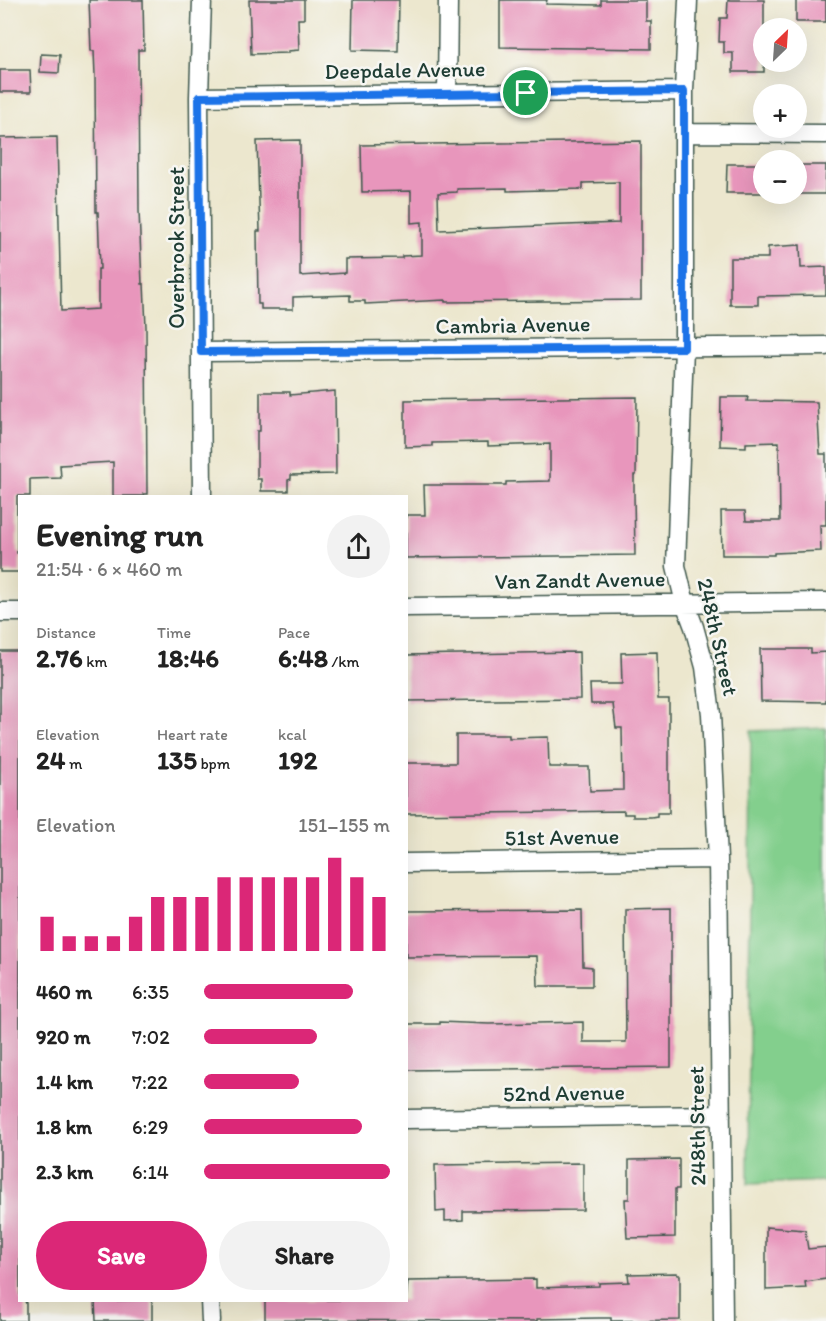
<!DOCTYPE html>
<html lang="en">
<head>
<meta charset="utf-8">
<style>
  :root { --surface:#fff; --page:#f2f2f2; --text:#222; --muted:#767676; --accent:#db2777 }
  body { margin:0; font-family:Itim,sans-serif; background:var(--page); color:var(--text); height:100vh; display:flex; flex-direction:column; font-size:22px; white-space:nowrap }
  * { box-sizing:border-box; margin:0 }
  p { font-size:20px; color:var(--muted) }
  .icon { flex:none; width:33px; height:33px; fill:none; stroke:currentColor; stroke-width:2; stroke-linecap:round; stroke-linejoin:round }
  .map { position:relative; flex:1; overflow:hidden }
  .panel { position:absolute; left:18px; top:495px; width:390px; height:807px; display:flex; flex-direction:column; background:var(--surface); border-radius:0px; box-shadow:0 6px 24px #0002 }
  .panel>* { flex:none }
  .needle { width:39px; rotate:25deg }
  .buttons { position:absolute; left:753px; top:18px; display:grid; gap:12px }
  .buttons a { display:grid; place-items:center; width:54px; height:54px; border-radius:50%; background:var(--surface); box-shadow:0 6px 24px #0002; font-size:30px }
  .pin { position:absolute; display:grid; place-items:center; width:51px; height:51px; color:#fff; margin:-26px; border:3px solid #fff; border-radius:50%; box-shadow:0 2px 6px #0007 }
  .round { display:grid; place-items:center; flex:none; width:63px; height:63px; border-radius:32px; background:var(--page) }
  .headline { display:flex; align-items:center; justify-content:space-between; height:102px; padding:0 18px }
  h1 { font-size:33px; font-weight:700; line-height:45px }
  .figures { display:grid; grid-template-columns:repeat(3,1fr); gap:9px; height:102px; padding:6px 18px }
  .figures div { display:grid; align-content:center }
  .figures b { font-size:26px; font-weight:700 }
  .figures small { font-size:16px; font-weight:400 }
  .figures p { font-size:16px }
  .chart { height:168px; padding:12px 18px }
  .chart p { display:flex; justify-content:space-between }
  .chart svg { width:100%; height:108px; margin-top:6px; stroke:var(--accent); stroke-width:6 }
  .cta { display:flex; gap:12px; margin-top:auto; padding:12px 18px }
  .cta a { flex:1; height:69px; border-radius:36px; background:var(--accent); color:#fff; font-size:24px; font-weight:700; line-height:69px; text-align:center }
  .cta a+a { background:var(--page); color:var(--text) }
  ul { padding:0 18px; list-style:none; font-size:20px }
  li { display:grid; grid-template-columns:96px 72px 1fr; align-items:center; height:45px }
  li i { height:15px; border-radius:8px; background:var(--accent) }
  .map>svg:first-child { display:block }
</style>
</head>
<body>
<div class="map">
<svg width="826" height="1321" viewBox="0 0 826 1321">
  <rect width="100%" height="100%" fill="#f6f6f2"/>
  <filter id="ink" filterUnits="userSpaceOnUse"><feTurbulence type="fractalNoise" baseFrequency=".0167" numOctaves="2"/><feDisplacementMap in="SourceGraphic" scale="12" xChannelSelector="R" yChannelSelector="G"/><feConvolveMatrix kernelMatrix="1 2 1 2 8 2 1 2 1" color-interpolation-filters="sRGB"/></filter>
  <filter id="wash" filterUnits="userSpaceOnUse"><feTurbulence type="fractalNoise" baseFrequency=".008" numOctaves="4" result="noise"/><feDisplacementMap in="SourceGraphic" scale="24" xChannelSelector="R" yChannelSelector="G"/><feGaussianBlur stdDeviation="1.35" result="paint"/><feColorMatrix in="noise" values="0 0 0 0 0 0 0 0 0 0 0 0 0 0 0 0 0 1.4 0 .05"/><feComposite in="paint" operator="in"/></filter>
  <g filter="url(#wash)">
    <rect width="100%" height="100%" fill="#ece7ce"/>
    <path fill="#83cf8d" stroke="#518660" stroke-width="1.5" d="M 826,728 L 826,1181 L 748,1184 L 751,731 Z"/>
    <g id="blocks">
      <path fill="#e896bc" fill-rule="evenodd" d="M 89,0 L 143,0 L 144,50 L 138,50 L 139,211 L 142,284 L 144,284 L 146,327 L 147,494 L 143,494 L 143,496 L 113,496 L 113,462 L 60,465 L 61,478 L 30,479 L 30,496 L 17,496 L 17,553 L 20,553 L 20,572 L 0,572 L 0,138 L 57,137 L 61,311 L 98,309 L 98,269 L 100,269 L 98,212 L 96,212 L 95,75 L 94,51 L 91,51 Z
        M 249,0 L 304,0 L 304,19 L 298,19 L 299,50 L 288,51 L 288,53 L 251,54 Z
        M 353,0 L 399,0 L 398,51 L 352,50 Z
        M 500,0 L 547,0 L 546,4 L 601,5 L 601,0 L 646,0 L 646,21 L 651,21 L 651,49 L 500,47 Z
        M 728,0 L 764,0 L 764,72 L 733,72 L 733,53 L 724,53 L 724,42 L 719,42 L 720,18 L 727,18 Z
        M 796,0 L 826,0 L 826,22 L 796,22 Z
        M 41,54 L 60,55 L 59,73 L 40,72 Z
        M 0,70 L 30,70 L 31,92 L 0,92 Z
        M 300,140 L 300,276 L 345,273 L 345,259 L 402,258 L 402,256 L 422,255 L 422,222 L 411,223 L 411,191 L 362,192 L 361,145 L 641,141 L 641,300 L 445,302 L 445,300 L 365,304 L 365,301 L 350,301 L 350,295 L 293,297 L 293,309 L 261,309 L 261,304 L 258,304 L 257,231 L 260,231 L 257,141 ZM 619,182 L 619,223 L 439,230 L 438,193 L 457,192 L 457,189 L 507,188 L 507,191 L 583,189 L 583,183 Z
        M 727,164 L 764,164 L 764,193 L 726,193 Z
        M 796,165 L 826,165 L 825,194 L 796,194 Z
        M 800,245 L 801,268 L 826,267 L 826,295 L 758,296 L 758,305 L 730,305 L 730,258 L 768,258 L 768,247 Z
        M 335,391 L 336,474 L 291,475 L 291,479 L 288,480 L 288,491 L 261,491 L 261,479 L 257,479 L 257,431 L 260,431 L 260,392 L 290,392 L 290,395 Z
        M 637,397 L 636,475 L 634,475 L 634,495 L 635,555 L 406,558 L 406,515 L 425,515 L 424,485 L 506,485 L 506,482 L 550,481 L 550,444 L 488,446 L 488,442 L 432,443 L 432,446 L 405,447 L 405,400 Z
        M 721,397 L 748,397 L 747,401 L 817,402 L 820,454 L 826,454 L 826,525 L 820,525 L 821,551 L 774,553 L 774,555 L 722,555 L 721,511 L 745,511 L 746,521 L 780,521 L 779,442 L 746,443 L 746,447 L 720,446 Z
        M 760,649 L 811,649 L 811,653 L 826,652 L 826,702 L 761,701 Z
        M 0,651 L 20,651 L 20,1300 L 24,1300 L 26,1303 L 26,1321 L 0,1321 Z
        M 579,652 L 580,699 L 406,701 L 406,655 Z
        M 657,652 L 658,699 L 669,699 L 669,813 L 657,813 L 657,816 L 651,817 L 633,817 L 633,814 L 624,814 L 624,811 L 406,814 L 406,763 L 456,763 L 456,735 L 509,735 L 509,738 L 548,737 L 549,767 L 589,767 L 590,791 L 623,790 L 622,728 L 616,728 L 613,704 L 591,704 L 590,684 L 622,684 L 621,653 Z
        M 671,908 L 671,1067 L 406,1070 L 406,1024 L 440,1024 L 440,1022 L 489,1024 L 583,1022 L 583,1042 L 626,1042 L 625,909 Z
        M 582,910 L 583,966 L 592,967 L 592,986 L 538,986 L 537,956 L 406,957 L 406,911 Z
        M 679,1159 L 679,1189 L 675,1189 L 675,1237 L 627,1238 L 625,1199 L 629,1199 L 629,1160 Z
        M 583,1163 L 583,1210 L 463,1211 L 463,1220 L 445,1221 L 445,1211 L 436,1212 L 435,1165 Z
        M 766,1227 L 805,1230 L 808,1249 L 826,1247 L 826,1279 L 805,1282 L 806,1288 L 766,1290 Z
        M 677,1273 L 677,1275 L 680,1275 L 680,1320 L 611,1321 L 611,1318 L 599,1318 L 537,1319 L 537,1321 L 265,1320 L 265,1300 L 406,1300 L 408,1281 L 536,1279 L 536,1288 L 599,1286 L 599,1283 L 629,1282 L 628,1274 Z
        M 152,1300 L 152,1321 L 96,1321 L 95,1301 Z"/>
    </g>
  </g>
  <g filter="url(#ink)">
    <use href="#blocks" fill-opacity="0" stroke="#3e564b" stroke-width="1.5"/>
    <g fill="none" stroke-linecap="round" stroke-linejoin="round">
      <g stroke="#3e564b" stroke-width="21">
        <path id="street" d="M 202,0 L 199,97 L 202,496
          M 688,0 L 684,91 L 684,348 L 676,566 L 685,603 L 694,627 L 705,667 L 711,714 L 718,859 L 723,1321
          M 447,94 L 448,0
          M 199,97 L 684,91
          M 685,133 L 826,134
          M 201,352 L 826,346
          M 406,607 L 826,602
          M 0,612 L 20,612
          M 406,863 L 718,859
          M 406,1119 L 721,1115
          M 210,1300 L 211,1321"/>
      </g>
      <use href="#street" stroke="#fff" stroke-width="18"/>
    </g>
  </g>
  <g fill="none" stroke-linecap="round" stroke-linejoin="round" filter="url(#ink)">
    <g stroke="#fff" stroke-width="12">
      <path id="route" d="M 684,91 L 684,348 L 201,352 L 199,97 Z"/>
    </g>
    <use href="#route" stroke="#1a73e8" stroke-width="8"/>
  </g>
  <g text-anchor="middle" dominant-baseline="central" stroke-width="5" stroke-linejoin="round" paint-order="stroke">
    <g font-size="22" fill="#1f3d34" stroke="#f6f6f2">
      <text transform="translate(405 70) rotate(-1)">Deepdale Avenue</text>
      <text transform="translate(176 248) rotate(-90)">Overbrook Street</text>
      <text transform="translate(513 325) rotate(-1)">Cambria Avenue</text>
      <text transform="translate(580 580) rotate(-1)">Van Zandt Avenue</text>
      <text transform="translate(718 637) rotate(77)">248th Street</text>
      <text transform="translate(562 837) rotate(-1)">51st Avenue</text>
      <text transform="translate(564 1093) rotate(-1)">52nd Avenue</text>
      <text transform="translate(697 1126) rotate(-91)">248th Street</text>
    </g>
  </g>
</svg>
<div class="buttons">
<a><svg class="needle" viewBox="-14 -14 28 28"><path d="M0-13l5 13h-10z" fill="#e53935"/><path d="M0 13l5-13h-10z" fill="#767676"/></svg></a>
<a>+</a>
<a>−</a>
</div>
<div class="pin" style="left:526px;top:93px;background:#1e9e55"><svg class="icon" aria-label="arrive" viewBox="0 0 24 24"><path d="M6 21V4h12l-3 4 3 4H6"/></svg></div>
<section class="panel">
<div class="headline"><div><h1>Evening run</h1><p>21:54 · 6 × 460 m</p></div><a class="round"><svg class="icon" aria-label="share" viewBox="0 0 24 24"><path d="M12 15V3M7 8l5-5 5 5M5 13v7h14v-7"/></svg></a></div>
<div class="figures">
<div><p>Distance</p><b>2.76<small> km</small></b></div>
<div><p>Time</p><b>18:46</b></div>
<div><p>Pace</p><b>6:48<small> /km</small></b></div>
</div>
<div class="figures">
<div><p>Elevation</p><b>24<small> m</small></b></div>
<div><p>Heart rate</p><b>135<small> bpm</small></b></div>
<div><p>kcal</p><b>192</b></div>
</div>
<div class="chart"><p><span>Elevation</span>151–155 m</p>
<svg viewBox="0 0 160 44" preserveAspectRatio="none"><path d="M5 44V30M15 44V38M25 44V38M35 44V38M45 44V30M55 44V22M65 44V22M75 44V22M85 44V14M95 44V14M105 44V14M115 44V14M125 44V14M135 44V6M145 44V14M155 44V22"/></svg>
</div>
<ul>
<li><b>460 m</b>6:35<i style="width:80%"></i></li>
<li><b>920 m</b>7:02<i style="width:61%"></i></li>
<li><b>1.4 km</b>7:22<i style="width:51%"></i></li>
<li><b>1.8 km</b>6:29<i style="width:85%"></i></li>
<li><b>2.3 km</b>6:14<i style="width:100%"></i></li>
</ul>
<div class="cta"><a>Save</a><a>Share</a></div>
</section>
</div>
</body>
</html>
